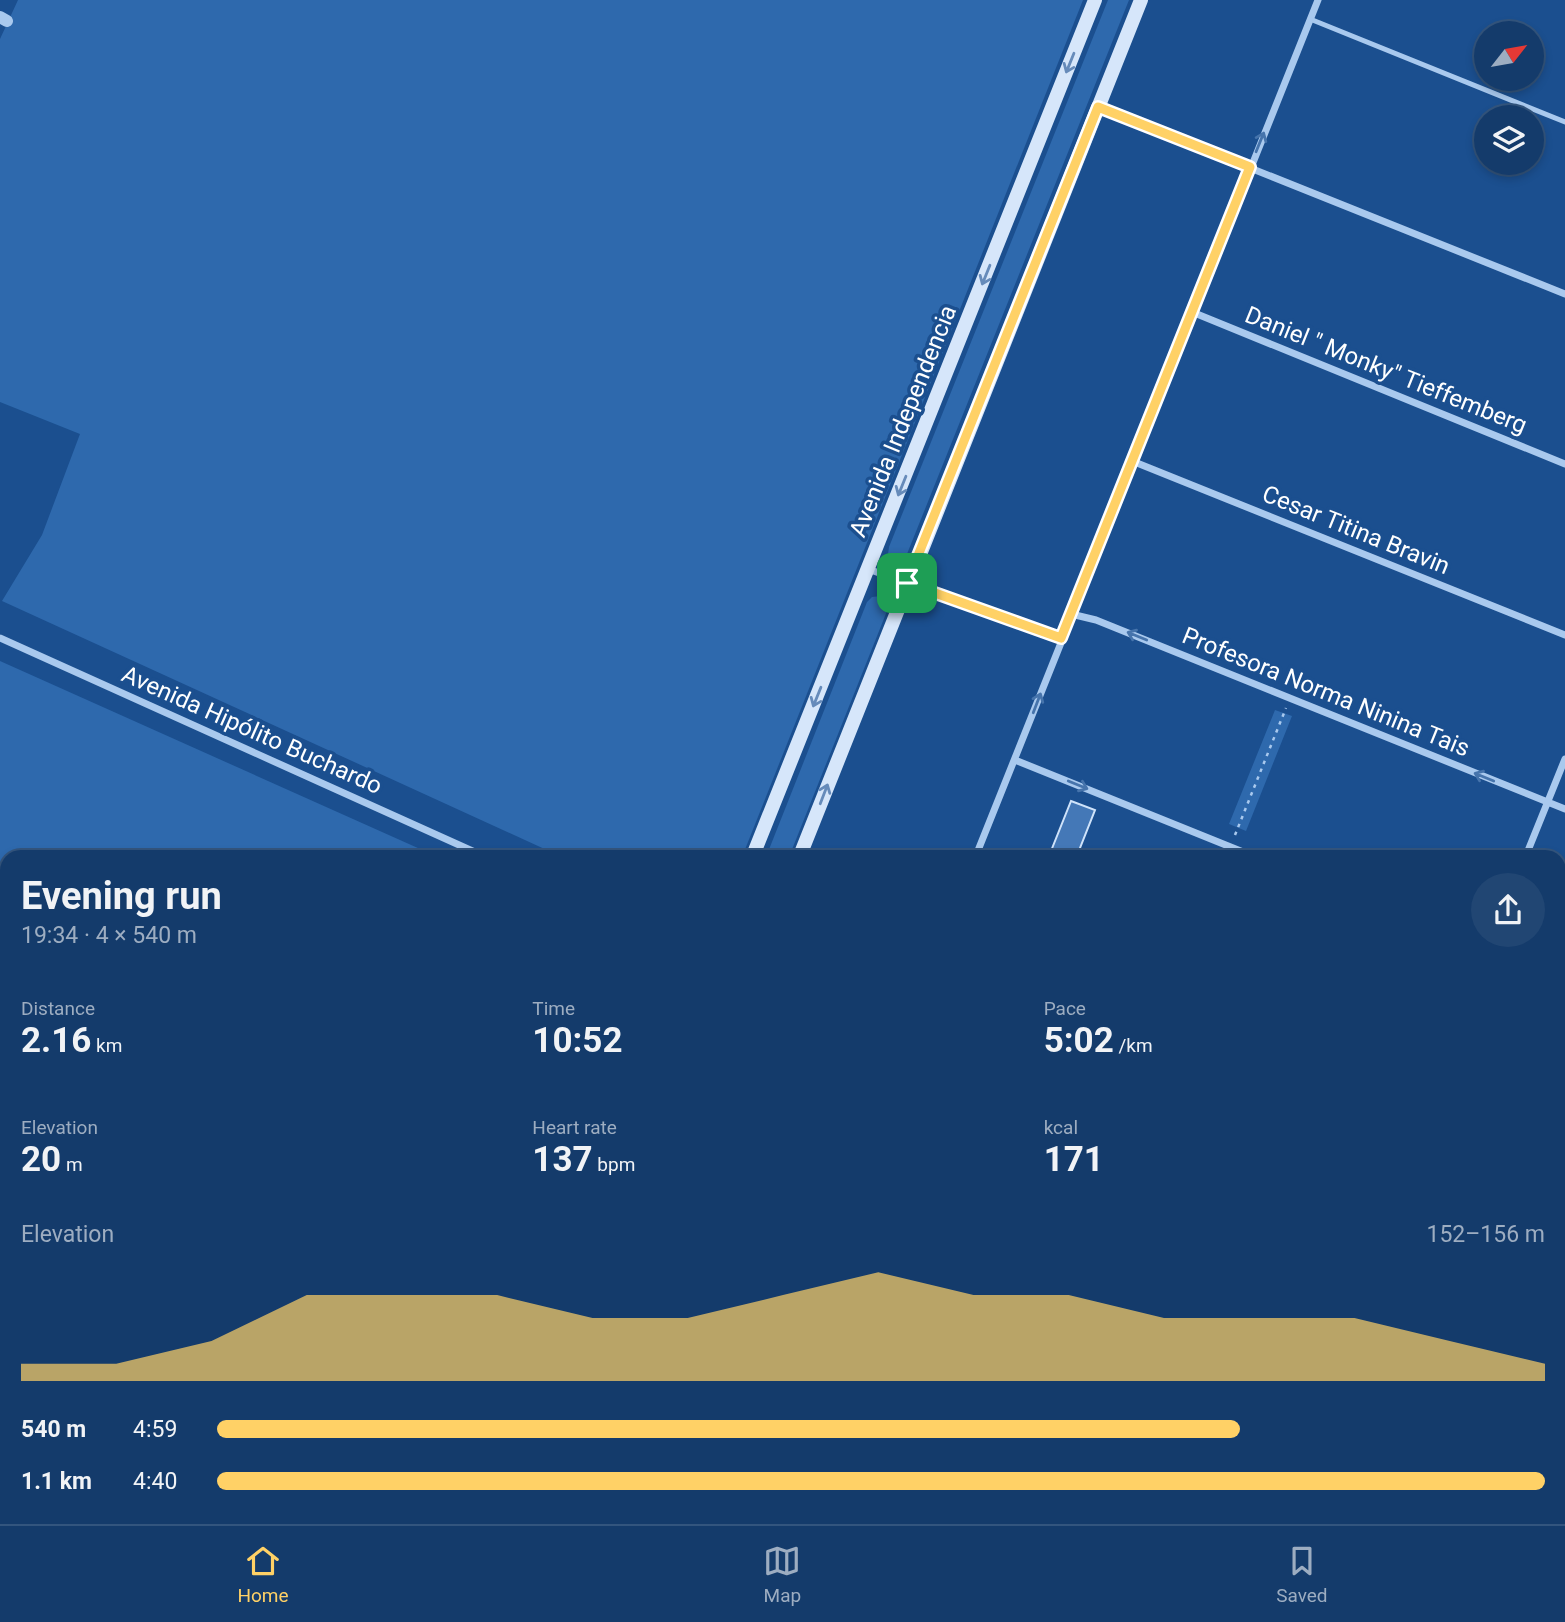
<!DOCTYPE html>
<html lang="en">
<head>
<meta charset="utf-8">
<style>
  :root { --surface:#143b6b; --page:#214673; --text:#f1f3f6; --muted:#9dadc1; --line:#33557e; --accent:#ffd166 }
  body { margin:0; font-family:Roboto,sans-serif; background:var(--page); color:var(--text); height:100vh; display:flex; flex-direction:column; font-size:26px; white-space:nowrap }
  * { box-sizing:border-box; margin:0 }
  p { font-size:23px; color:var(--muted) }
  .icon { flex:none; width:38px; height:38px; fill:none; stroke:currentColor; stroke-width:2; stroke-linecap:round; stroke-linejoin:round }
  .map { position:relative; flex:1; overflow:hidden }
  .drawer { position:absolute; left:0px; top:850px; width:1566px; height:674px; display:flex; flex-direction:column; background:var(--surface); border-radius:21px 21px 0 0; box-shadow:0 4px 10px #0003,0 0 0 2px var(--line) }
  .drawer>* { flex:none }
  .needle { width:46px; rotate:59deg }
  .buttons { position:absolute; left:1474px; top:21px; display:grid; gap:14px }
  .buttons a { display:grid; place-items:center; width:70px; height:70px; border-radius:50%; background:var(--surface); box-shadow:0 4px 10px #0003,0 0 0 2px var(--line); font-size:35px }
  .pin { position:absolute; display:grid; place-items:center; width:60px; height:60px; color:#fff; margin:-30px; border-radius:14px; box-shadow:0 4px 10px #0006 }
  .round { display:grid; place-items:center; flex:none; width:74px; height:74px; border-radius:37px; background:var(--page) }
  .summary { display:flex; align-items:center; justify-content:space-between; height:119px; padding:0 21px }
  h1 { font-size:38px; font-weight:700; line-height:52px }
  .figures { display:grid; grid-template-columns:repeat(3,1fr); gap:10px; height:119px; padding:7px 21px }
  .figures div { display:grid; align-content:center }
  .figures b { font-size:35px; font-weight:700 }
  .figures small { font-size:19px; font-weight:400 }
  .figures p { font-size:19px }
  .chart { height:196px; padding:14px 21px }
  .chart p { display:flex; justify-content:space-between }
  .chart svg { width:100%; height:126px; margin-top:7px; fill:var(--accent); opacity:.7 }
  ul { padding:0 21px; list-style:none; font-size:23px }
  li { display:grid; grid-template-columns:112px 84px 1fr; align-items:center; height:52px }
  li i { height:18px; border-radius:9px; background:var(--accent) }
  .tab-bar { display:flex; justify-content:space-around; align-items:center; height:98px; border-top:2px solid var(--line); background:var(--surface); font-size:19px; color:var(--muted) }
  .tab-bar a { display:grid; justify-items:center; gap:4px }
  .tab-bar .active { color:var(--accent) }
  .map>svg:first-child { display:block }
</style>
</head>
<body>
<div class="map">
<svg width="1565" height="1524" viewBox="0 0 1565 1524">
  <rect width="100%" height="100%" fill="#1b4f8f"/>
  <path fill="#2e69ad" d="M 18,0 L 1083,0 L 742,857 L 562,857 L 2,601 L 42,535 L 80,434 L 0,402 L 0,39 Z
    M 1108,0 L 1129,0 L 907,554 L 903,560 L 894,561 L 888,554 L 889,547 Z
    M 881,596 L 886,601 L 887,611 L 789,857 L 766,857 L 867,602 L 872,597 Z
    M 0,661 L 438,857 L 7,858 L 7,1166 L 0,1163 Z
    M 1275,710 L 1292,716 L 1246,831 L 1229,824 Z
    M 1559,1168 L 1565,1171 L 1565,1367 L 1559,1364 Z
    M 1559,1416 L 1565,1419 L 1565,1500 L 1559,1498 Z"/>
  <path fill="#4478b7" stroke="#cfe3fa" stroke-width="2" d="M 1071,801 L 1095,810 L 1076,858 L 1052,858 L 1049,856 Z"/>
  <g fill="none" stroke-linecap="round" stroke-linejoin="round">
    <path stroke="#a9c9ee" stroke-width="2.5" stroke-dasharray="3.5 5" stroke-linecap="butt" d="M 1235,835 L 1286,708
      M 964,1524 L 967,1517"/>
    <path stroke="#a9c9ee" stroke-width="5" d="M 1310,19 L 1565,122"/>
    <path stroke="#a9c9ee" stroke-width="7" d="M 1098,107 L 1565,294
      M 1192,312 L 1565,464
      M 1132,461 L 1565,635
      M 868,569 L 1061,638
      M 1071,614 L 1096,620 L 1565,809
      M 0,638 L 488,858
      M 1015,760 L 1258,858
      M 975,858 L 1318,0
      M 1525,858 L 1565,759
      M 1559,980 L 1565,982
      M 1559,1147 L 1565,1149
      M 0,1221 L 7,1204
      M 0,1292 L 7,1295
      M 1559,1391 L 1565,1394
      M 0,1439 L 7,1442
      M 1559,1507 L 1565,1509
      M 183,1517 L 199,1524
      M 523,1517 L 537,1524
      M 727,1517 L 744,1524
      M 1152,1517 L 1169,1524
      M 145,1524 L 148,1517
      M 711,1524 L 714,1517
      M 1263,1524 L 1266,1517"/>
    <path stroke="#a9c9ee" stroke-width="12" d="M 0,17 L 7,21"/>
    <path stroke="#d6e6fa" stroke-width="14" d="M 752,858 L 1095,0
      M 799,858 L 1141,0
      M 486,1524 L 489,1517
      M 538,1524 L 541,1517"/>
  </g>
  <defs><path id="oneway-shaft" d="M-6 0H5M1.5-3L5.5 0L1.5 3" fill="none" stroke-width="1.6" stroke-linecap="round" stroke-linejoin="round" transform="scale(1.75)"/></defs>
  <g stroke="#668bba">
    <use href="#oneway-shaft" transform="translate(1070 63) rotate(112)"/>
    <use href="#oneway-shaft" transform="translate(986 275) rotate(112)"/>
    <use href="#oneway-shaft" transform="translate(902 486) rotate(112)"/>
    <use href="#oneway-shaft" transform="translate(817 697) rotate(112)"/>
    <use href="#oneway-shaft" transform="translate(824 794) rotate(-69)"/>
  </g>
  <g stroke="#4674ac">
    <use href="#oneway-shaft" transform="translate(1260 142) rotate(-68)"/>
    <use href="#oneway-shaft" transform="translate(1137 636) rotate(-158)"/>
    <use href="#oneway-shaft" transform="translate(1037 703) rotate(-69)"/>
    <use href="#oneway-shaft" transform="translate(1484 777) rotate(-158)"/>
    <use href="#oneway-shaft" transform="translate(1078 785) rotate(22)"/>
  </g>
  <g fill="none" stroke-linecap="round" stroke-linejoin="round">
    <g stroke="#fff" stroke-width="14">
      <path id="route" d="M 1098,107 L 1250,167 L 1061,638 L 907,583 Z"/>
    </g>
    <use href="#route" stroke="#ffd166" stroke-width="9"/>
  </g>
  <g text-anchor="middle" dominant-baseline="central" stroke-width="7" stroke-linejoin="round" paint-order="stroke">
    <g font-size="24" fill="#fff" stroke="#1b4f8f">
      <text transform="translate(1386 370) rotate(22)">Daniel " Monky" Tieffemberg</text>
      <text transform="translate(903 421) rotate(-68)">Avenida Independencia</text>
      <text transform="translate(1356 530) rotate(22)">Cesar Titina Bravin</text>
      <text transform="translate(1326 692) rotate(22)">Profesora Norma Ninina Tais</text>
      <text transform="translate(252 730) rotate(24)">Avenida Hipólito Buchardo</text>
    </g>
  </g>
</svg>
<div class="buttons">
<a><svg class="needle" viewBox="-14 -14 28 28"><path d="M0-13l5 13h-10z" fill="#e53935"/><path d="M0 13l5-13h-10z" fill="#9dadc1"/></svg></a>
<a><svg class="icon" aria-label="layers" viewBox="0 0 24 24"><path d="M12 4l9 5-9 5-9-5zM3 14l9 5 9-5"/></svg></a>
</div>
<div class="pin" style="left:907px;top:583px;background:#1e9e55"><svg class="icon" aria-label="arrive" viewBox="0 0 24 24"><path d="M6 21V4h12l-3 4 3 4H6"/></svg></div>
<section class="drawer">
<div class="summary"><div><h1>Evening run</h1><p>19:34 · 4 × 540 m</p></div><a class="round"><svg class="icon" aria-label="share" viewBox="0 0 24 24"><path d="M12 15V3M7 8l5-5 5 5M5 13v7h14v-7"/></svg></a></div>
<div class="figures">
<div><p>Distance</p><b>2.16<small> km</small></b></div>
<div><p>Time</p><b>10:52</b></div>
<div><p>Pace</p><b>5:02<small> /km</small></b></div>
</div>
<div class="figures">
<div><p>Elevation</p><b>20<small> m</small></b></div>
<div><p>Heart rate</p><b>137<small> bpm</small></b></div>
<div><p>kcal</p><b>171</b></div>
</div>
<div class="chart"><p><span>Elevation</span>152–156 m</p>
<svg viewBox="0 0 160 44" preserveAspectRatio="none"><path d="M0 44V38L10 38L20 30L30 14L40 14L50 14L60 22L70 22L80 14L90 6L100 14L110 14L120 22L130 22L140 22L150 30L160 38V44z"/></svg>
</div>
<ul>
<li><b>540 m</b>4:59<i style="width:77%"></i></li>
<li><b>1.1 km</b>4:40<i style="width:100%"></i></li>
</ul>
</section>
</div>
<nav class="tab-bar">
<a class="active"><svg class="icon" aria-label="home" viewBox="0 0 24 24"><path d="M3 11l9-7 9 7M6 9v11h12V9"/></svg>Home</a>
<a><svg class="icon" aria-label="map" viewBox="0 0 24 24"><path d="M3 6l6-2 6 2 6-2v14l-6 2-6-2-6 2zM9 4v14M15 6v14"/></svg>Map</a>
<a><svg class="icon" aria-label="saved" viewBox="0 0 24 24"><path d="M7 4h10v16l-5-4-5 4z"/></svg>Saved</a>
</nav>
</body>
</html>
